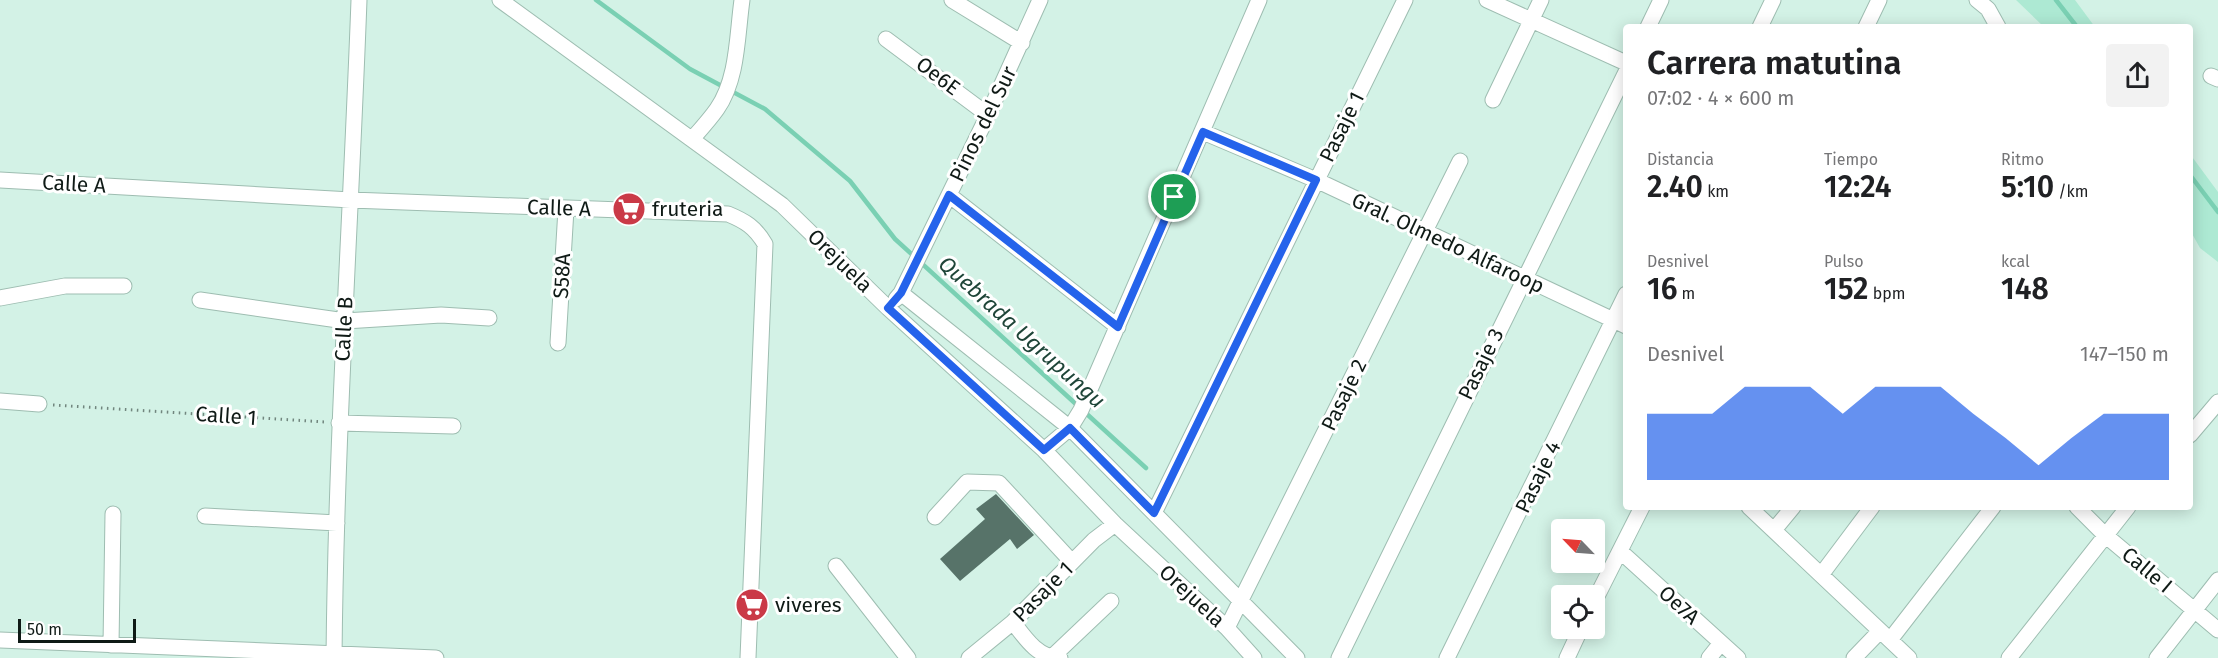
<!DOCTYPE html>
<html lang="es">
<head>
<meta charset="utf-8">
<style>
  :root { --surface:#fff; --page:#f2f2f2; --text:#202124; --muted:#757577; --accent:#2563eb }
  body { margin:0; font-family:"Fira Sans",sans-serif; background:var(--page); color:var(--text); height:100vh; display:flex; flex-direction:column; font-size:22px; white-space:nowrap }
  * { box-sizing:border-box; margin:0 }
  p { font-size:20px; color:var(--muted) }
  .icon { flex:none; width:33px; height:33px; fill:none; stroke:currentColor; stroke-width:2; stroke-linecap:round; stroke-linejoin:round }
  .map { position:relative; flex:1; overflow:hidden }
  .side { position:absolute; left:1623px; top:24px; width:570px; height:486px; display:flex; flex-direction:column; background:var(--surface); border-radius:6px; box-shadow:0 3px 15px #0003 }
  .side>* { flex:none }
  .needle { width:39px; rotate:295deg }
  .tools { position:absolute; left:1551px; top:519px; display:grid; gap:12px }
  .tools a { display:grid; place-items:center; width:54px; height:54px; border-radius:6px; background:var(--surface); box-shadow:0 3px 15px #0003; font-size:30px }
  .scale { position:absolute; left:18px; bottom:15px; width:118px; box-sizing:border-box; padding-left:6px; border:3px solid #0f1a16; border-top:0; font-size:16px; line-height:21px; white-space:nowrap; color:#0f1a16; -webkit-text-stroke:4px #fff; paint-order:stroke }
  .pin { position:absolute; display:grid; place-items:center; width:51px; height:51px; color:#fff; margin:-26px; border:3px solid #fff; border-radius:50%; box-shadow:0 2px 6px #0007 }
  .round { display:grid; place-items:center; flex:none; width:63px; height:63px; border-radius:6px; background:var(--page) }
  .overview { display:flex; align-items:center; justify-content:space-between; height:102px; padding:0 24px }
  h1 { font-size:33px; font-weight:600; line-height:45px }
  .figures { display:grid; grid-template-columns:repeat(3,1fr); gap:9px; height:102px; padding:6px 24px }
  .figures div { display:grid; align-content:center }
  .figures b { font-size:30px; font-weight:600 }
  .figures small { font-size:16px; font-weight:400 }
  .figures p { font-size:16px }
  .chart { height:168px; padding:12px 24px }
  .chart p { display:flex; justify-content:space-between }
  .chart svg { width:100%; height:108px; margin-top:6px; fill:var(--accent); opacity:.7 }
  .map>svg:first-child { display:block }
</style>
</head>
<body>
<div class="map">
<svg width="2218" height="658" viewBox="0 0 2218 658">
  <rect width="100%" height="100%" fill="#d3f2e6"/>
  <path fill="#ade9d3" d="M 2016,0 L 2075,0 L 2095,27 L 2044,27 Z
    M 2190,154 L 2218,192 L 2218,262 L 2200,248 L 2190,230 Z"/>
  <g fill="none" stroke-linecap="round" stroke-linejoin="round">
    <path stroke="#7ad0b3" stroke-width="4.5" d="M 596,0 L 690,69 L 765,109 L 850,181 L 895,239 L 1146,468
      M 2056,0 L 2077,27
      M 2190,175 L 2218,212"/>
  </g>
  <path fill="#577369" d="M 996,494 L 1034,535 L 1017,549 L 1010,539 L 960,581 L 940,559 L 985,519 L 976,509 Z"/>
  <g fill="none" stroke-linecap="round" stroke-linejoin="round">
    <g stroke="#9ebdb1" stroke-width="17">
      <path id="minor" d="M 500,0 L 782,205 L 888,308 L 1044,450 L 1115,524 L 1227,628 L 1254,658
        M 952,0 L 1022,43
        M 1487,0 L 1626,63
        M 1977,0 L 1988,9 L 1998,27
        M 1648,27 L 1661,0
        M 1760,27 L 1773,0
        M 1866,27 L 1879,0
        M 886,39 L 988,115
        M 2211,76 L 2218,79
        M 1493,100 L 1541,0
        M 1203,132 L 1316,180 L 1626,326
        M 693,138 C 701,129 710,119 717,109 C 738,79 737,35 742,0
        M 0,180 L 351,200 L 728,214 C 745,221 755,227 765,244 L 748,658
        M 949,195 L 1118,327
        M 901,293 L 1070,428 L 1297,658
        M 0,298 L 65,286 L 124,286
        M 896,299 L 901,293 L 988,115 L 1040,0
        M 200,300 L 345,321 L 441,315 L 489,318
        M 558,343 L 566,209
        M 0,401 L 39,404
        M 339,423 L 453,426
        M 2190,435 L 2218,402
        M 1044,450 L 1070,428 L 1081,410 L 1259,0
        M 1749,507 L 1909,658
        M 2077,507 L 2105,535 L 2218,630
        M 1154,513 L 1405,0
        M 205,516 L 337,523
        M 935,517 L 967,482 L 999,483 L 1072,562
        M 1774,530 L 1793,507
        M 1620,551 L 1738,658
        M 836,566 L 908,658
        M 1821,575 L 1872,507
        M 1594,602 L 1642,507
        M 1013,622 C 1025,638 1038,658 1060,658
        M 1227,628 L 1460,161
        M 0,640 L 436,658
        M 1890,640 L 1993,507
        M 111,645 L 113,514
        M 334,658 C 336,438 351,219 359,0
        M 969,658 L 1013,622 L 1094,540 L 1115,524
        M 1051,658 L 1111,601
        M 1339,658 L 1626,72
        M 1447,658 L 1626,294
        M 1567,658 L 1581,628
        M 1709,658 L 1721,643
        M 1854,658 L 1880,631
        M 2009,658 L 2128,507
        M 2157,658 L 2218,580"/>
    </g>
    <path stroke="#71867e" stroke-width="3" stroke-dasharray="1.5 4.5" stroke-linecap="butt" d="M 53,405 L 325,422"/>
    <use href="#minor" stroke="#fff" stroke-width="15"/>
  </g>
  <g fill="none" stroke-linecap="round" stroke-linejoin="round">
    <g stroke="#fff" stroke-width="12">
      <path id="route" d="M 1203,132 L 1316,180 L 1154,513 L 1070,428 L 1044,450 L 888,308 L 901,293 L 949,195 L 1118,327 Z"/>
    </g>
    <use href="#route" stroke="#2563eb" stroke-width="8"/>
  </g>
  <defs>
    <g id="supermarket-disc" transform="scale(1.725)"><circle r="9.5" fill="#ca3a47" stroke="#fff"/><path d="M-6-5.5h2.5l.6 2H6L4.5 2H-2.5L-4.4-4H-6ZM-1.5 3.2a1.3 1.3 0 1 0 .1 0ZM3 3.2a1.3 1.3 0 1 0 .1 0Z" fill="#fff"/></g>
  </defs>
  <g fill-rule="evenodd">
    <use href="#supermarket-disc" x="629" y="209"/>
    <use href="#supermarket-disc" x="752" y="605"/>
  </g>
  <g text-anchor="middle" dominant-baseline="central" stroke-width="6" stroke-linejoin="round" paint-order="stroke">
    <g font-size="21" fill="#0f1a16" stroke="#fff">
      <text transform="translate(938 76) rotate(37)">Oe6E</text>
      <text transform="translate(983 124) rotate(-64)">Pinos del Sur</text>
      <text transform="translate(1342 127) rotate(-64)">Pasaje 1</text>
      <text transform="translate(74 184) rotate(3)">Calle A</text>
      <text transform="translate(559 208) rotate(2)">Calle A</text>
      <text transform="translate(1448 243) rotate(25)">Gral. Olmedo Alfaroop</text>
      <text transform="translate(840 261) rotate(44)">Orejuela</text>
      <text transform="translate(562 276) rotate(-87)">S58A</text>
      <text transform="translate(344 329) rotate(-87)">Calle B</text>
      <text transform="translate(1481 364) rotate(-64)">Pasaje 3</text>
      <text transform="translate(1344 395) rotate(-64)">Pasaje 2</text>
      <text transform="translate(226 416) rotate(4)">Calle 1</text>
      <text transform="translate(1538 477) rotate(-64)">Pasaje 4</text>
      <text transform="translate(2147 570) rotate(40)">Calle I</text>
      <text transform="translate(1043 592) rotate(-45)">Pasaje 1</text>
      <text transform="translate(1192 596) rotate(43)">Orejuela</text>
      <text transform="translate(1679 605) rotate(42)">Oe7A</text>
    </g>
    <g font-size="21" fill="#0f1a16" stroke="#fff" text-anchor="start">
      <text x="652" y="209">fruteria</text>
      <text x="775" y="605">viveres</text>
    </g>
    <g font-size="22" font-style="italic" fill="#1e4538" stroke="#fff">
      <text transform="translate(1022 332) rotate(42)">Quebrada Ugrupungu</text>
    </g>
  </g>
</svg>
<div class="tools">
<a><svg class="needle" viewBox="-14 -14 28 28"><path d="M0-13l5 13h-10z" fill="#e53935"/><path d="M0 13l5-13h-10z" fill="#757577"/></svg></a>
<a><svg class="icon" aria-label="locate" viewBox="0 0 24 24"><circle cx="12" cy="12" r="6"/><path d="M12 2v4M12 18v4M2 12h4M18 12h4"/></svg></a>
</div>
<div class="scale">50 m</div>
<div class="pin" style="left:1174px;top:197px;background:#1e9e55"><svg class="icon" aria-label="arrive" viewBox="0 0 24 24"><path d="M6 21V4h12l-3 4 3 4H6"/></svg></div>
<section class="side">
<div class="overview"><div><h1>Carrera matutina</h1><p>07:02 · 4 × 600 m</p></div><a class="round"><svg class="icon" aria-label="share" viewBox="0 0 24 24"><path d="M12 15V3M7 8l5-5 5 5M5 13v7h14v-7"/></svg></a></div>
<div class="figures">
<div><p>Distancia</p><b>2.40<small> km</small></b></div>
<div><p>Tiempo</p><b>12:24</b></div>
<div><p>Ritmo</p><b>5:10<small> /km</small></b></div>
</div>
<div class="figures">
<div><p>Desnivel</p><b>16<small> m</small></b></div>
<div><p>Pulso</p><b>152<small> bpm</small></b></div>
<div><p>kcal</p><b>148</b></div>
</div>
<div class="chart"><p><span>Desnivel</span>147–150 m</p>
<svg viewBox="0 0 160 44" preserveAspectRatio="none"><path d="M0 44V17L10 17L20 17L30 6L40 6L50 6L60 17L70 6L80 6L90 6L100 17L110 27L120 38L130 27L140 17L150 17L160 17V44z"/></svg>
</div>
</section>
</div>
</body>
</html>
